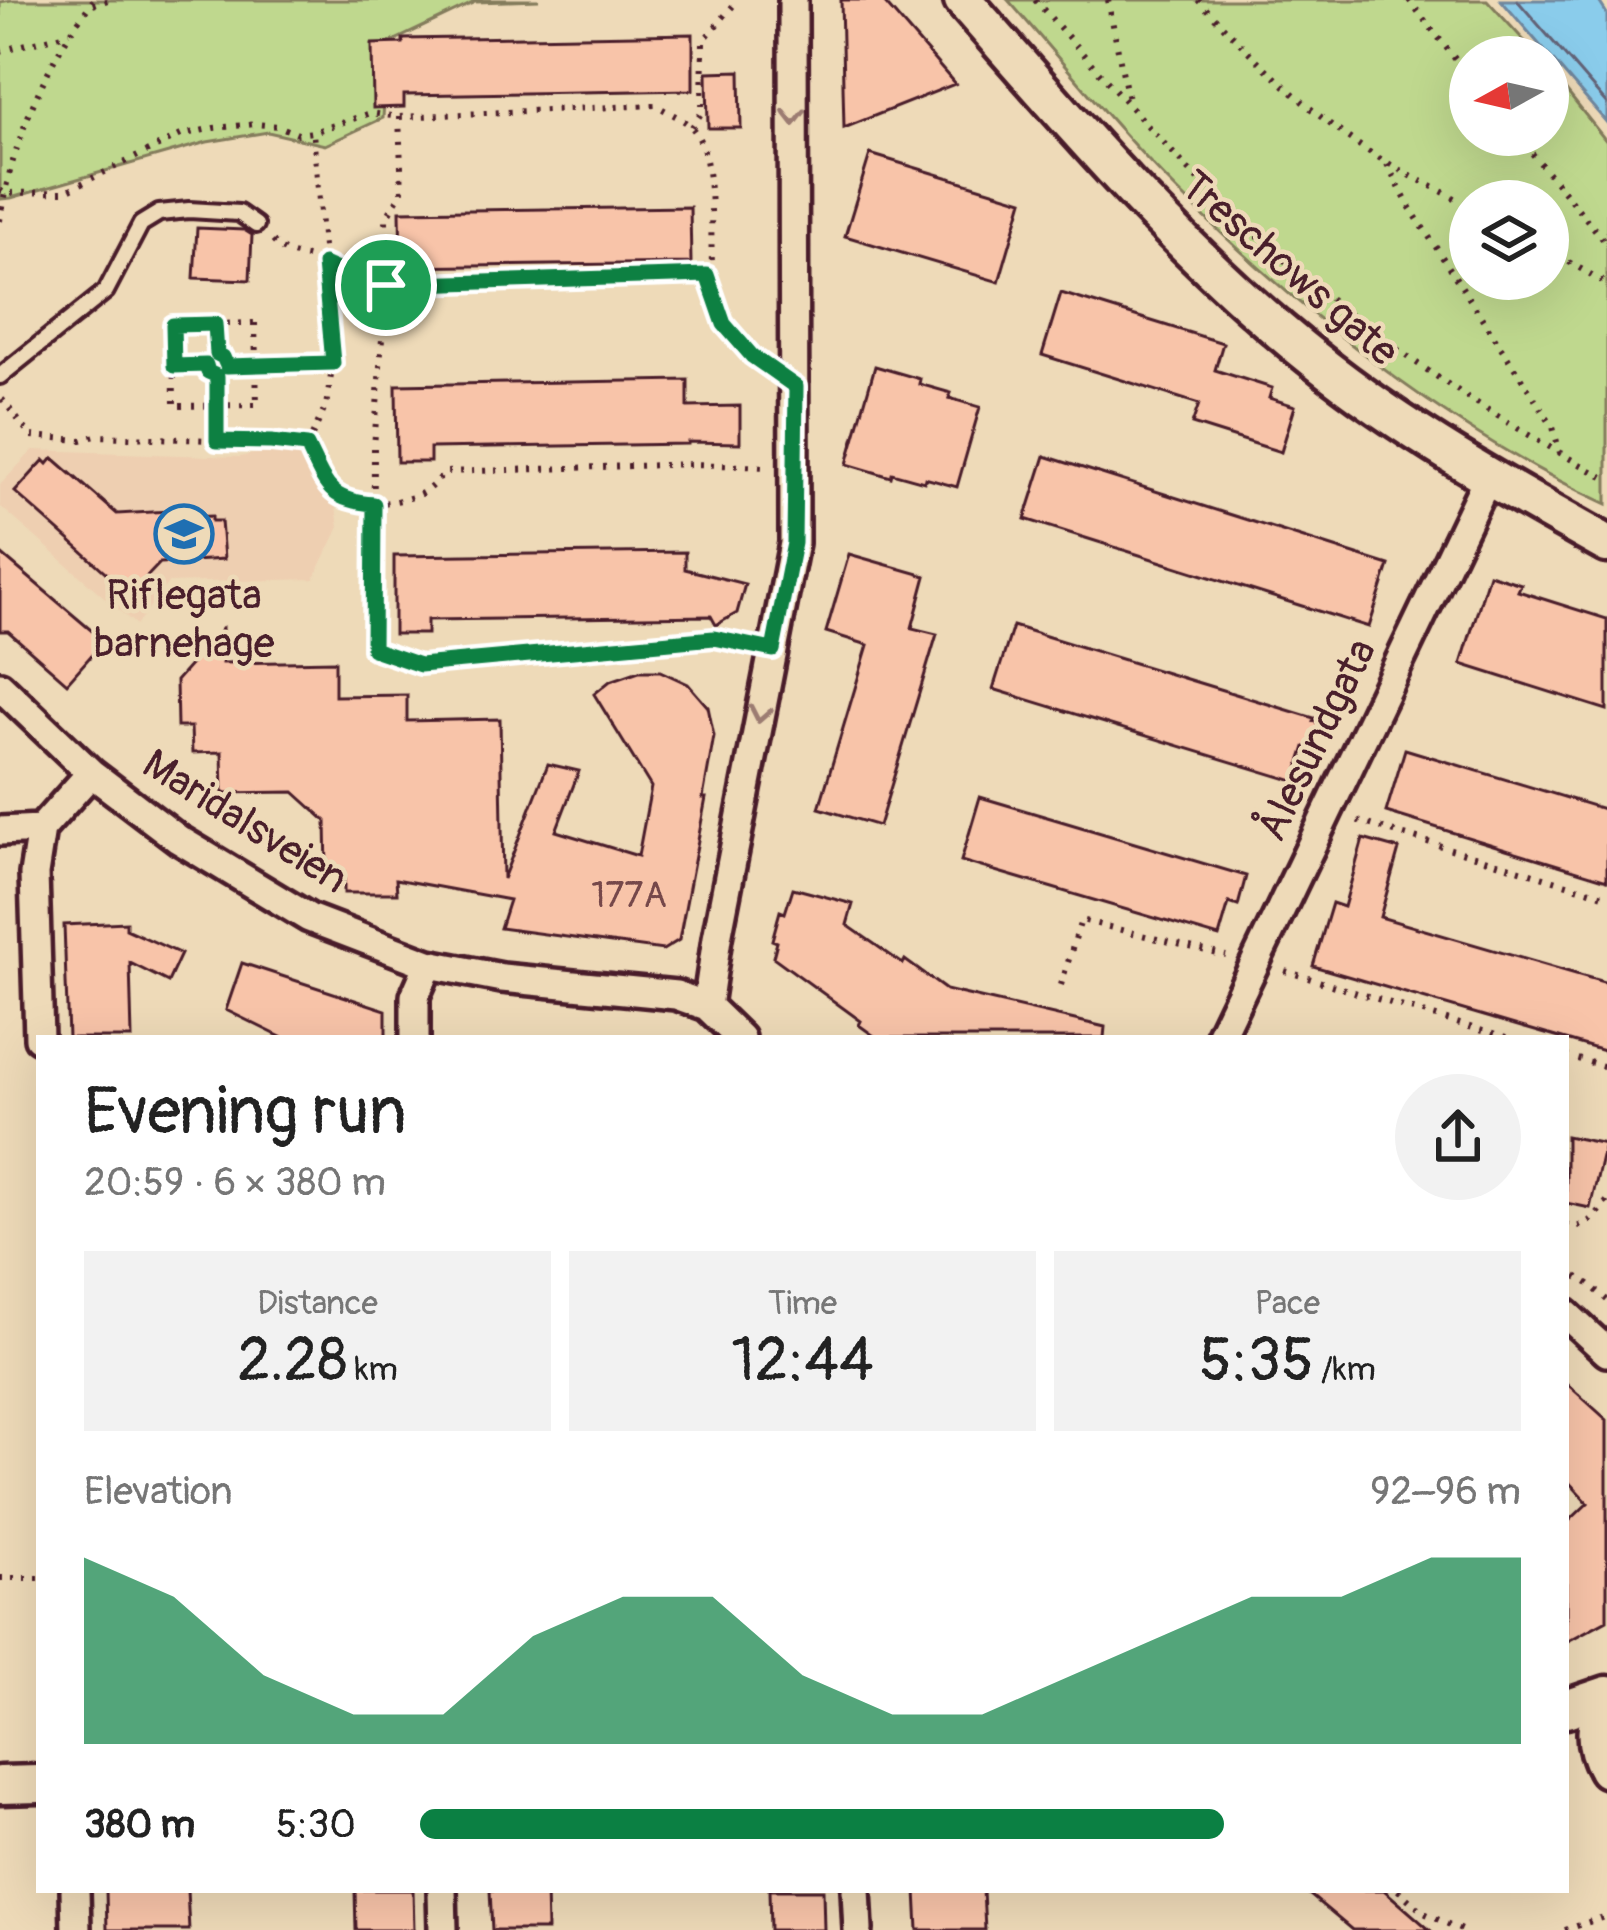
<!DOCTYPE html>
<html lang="en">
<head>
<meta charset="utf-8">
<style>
  :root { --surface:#fff; --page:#f2f2f2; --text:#222; --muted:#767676; --accent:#0b8043 }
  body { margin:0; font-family:Pangolin,sans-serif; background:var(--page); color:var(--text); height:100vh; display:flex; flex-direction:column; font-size:45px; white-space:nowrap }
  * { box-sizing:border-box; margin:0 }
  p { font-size:39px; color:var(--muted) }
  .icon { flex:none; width:66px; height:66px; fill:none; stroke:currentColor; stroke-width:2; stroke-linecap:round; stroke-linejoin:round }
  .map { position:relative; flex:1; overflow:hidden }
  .sheet { position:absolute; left:36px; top:1035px; width:1533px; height:858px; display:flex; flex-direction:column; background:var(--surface); border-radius:0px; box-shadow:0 12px 48px #0002 }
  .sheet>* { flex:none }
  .needle { width:78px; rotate:262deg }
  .controls { position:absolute; left:1449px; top:36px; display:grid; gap:24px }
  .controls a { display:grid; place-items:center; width:120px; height:120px; border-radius:50%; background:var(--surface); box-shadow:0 12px 48px #0002; font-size:60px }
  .pin { position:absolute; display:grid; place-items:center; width:102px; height:102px; color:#fff; margin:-51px; border:6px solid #fff; border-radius:50%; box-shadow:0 3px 12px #0007 }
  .round { display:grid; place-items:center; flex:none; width:126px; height:126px; border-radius:63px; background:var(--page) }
  .head { display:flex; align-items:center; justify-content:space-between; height:204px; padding:0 48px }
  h1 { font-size:66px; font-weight:600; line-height:90px }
  .metrics { display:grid; grid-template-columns:repeat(3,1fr); gap:18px; height:204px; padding:12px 48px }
  .metrics div { display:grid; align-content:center; border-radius:0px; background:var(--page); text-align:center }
  .metrics b { font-size:60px; font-weight:600 }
  .metrics small { font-size:33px; font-weight:400 }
  .metrics p { font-size:33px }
  .chart { height:336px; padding:24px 48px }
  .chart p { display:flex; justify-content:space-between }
  .chart svg { width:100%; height:216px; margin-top:12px; fill:var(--accent); opacity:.7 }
  ul { padding:0 48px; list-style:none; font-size:39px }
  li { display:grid; grid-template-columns:192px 144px 1fr; align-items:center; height:90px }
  li i { height:30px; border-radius:15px; background:var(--accent) }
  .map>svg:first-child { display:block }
</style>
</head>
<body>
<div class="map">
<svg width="1607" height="1930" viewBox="0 0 1607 1930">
  <rect width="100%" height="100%" fill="#eedab8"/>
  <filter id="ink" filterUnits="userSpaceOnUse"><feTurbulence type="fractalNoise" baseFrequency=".00833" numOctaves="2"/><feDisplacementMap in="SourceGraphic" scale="24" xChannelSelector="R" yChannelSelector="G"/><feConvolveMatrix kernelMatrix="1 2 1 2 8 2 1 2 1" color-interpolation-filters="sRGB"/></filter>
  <g filter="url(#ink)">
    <path fill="#eecfb1" d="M 274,449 L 293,452 L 306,463 L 335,499 L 339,527 L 314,579 L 168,583 L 136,625 L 0,506 L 0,485 L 33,450 L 240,457 Z"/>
    <path fill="#bfd88e" stroke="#847c5c" stroke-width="3" fill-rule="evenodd" d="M 11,0 L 539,0 L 475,2 L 387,44 L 383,118 L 325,145 L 268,132 L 207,142 L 11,198 L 0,199 L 0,2 Z
      M 1008,0 L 1487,0 L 1539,57 L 1470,57 L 1470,135 L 1548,135 L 1548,68 L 1607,142 L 1607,504 C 1451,432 1300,313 1179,192 C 1119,133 1064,63 1008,0 ZM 1548,201 L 1548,279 L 1470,279 L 1470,201 Z"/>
    <path fill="#8acceb" stroke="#70879e" stroke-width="3" d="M 1501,0 L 1598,0 L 1607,14 L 1607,123 Z"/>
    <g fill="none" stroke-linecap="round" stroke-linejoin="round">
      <path stroke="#646478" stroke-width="3" d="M 1517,0 L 1607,104"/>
    </g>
    <path fill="#f8c4a9" stroke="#4a1f2b" stroke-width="3" d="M 841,0 L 882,0 L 955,84 L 844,128 Z
      M 693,34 L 693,90 L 404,95 L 404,107 L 373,108 L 372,44 L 403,43 L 403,39 Z
      M 740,71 L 741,128 L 708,128 L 707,72 Z
      M 870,154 L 1023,200 L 999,282 L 845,236 Z
      M 690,207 L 691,263 L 401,267 L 400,211 Z
      M 197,228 L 244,230 L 252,235 L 250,280 L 194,278 Z
      M 1061,293 L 1223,343 L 1215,370 L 1272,388 L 1269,398 L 1295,406 L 1281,452 L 1192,424 L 1199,404 L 1042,355 Z
      M 875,366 L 920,379 L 919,384 L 951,393 L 949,398 L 980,407 L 957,487 L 925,478 L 924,482 L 892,473 L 891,477 L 847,464 Z
      M 688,380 L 688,407 L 740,406 L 740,443 L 688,442 L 688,444 L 430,448 L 430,462 L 397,462 L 396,385 Z
      M 1045,456 L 1389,565 L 1369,627 L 1025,519 Z
      M 53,458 L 117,514 L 187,510 L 188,517 L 212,516 L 212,521 L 221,521 L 224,559 L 160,563 L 140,584 L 120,585 L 15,492 L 44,460 L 48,464 Z
      M 685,552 L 685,569 L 745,584 L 737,613 L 716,625 L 711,616 L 427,620 L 427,634 L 394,634 L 394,556 Z
      M 0,553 L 104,641 L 67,683 L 8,631 L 0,631 Z
      M 849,554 L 926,576 L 912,628 L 937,634 L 879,826 L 819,808 L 868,645 L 826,632 Z
      M 1489,574 L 1521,584 L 1518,591 L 1607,619 L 1607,710 L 1461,664 Z
      M 1013,626 L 1314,718 L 1313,721 L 1319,723 L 1311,748 L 1305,747 L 1294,781 L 993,689 Z
      M 222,629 L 222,663 L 335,661 L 335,696 L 407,695 L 407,721 L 500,719 L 503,879 L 548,764 L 579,771 L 556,831 L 638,856 L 651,787 L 594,694 L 610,681 L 639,671 L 660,671 L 688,684 L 708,707 L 714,736 L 703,798 L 706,798 L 679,940 L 663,950 L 500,928 L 509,900 L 396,879 L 397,893 L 344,893 L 344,872 L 327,872 L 326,821 L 294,792 L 223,793 L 222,752 L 192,753 L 191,727 L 177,727 L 176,681 Z
      M 1405,749 L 1607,810 L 1607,880 L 1386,812 Z
      M 980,797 L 1246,876 L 1238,906 L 1229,903 L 1219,937 L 961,861 Z
      M 1363,839 L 1399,849 L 1380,917 L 1607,983 L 1607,1052 L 1313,966 L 1332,903 L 1344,907 Z
      M 793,888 L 853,904 L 847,925 L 903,964 L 905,960 L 946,990 L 1105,1027 L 1104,1038 L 877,1038 L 859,1025 L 861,1021 L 773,957 L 777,942 L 772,940 L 780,911 L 785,913 Z
      M 126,922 L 126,929 L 181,954 L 168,982 L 130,963 L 132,1038 L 68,1038 L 64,925 Z
      M 242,963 L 386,1010 L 386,1038 L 283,1038 L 226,1010 Z
      M 1566,1136 L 1605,1144 L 1590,1208 L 1566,1203 Z
      M 1566,1383 L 1607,1420 L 1607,1620 L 1566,1642 L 1566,1524 L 1588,1503 L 1566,1479 Z
      M 106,1890 L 187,1890 L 189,1930 L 107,1930 Z
      M 355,1890 L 413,1890 L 414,1930 L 356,1930 Z
      M 490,1890 L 546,1890 L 547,1930 L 492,1930 Z
      M 769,1890 L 823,1890 L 824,1930 L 770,1930 Z
      M 916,1890 L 983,1890 L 985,1930 L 918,1930 Z
      M 1304,1890 L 1384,1890 L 1430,1930 L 1352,1930 Z"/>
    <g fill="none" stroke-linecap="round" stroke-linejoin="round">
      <g stroke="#4a1f2b" stroke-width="22">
        <path id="service" d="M 0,376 L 106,291 L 141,224 L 159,213 L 189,210 L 239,213 L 256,225"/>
      </g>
      <g stroke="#4a1f2b" stroke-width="36">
        <path id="minor" d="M 0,686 L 91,773 L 178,839 L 309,918 L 429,964 L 502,978 L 676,995 L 707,1006 L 740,1038
          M 0,831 L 41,829 L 91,773
          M 707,1006 L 717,938 L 794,543 L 793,0
          M 39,1038 L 34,874 L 41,829
          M 415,1038 L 415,996 L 429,964
          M 1219,1038 L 1488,477
          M 1566,1314 L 1607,1352
          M 75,1890 L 76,1930
          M 442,1890 L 443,1930
          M 856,1890 L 858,1930"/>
      </g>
      <g stroke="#4a1f2b" stroke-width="45">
        <path id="tertiary" d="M 963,0 C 1073,126 1182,254 1314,359 C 1404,431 1506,488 1607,544
          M 1607,1695 C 1594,1721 1592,1744 1607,1769
          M 1566,1709 L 1607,1695
          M 0,1785 L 39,1784"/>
      </g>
      <path stroke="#4a1f2b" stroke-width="6" stroke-dasharray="3 9" stroke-linecap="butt" d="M 1035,0 C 1102,75 1168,152 1241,221 C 1350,324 1475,408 1607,479
        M 1108,0 L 1128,100
        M 1198,0 C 1251,56 1321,126 1388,163 C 1414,179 1443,191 1470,206
        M 1409,0 L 1470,78
        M 93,5 L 108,0
        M 0,51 L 70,33
        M 399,117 L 402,192 L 386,218 L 386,285 L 374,447 L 373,648 L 420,665 L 714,638 L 746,644
        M 692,127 L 702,112 L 703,41 L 738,0
        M 1517,135 L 1607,244
        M 1387,164 L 1409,206 L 1553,427 L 1560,453
        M 0,190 L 4,193 L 64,192 L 181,135 L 214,128 L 256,124 L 278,126 L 298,134 L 313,132 L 371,113 L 399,117 L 656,105 C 667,112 680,117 689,125 C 716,147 710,228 712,263 C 699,297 737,344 764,364
        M 0,221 C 8,159 37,84 71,32 C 78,21 86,11 93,0
        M 273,241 C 290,260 299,252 318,261 C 341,272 360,282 386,285 L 707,275
        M 1548,250 L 1607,284
        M 255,323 L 257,405 L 174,406 L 173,325 Z
        M 215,324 L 217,354
        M205 365a11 11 0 1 1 22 0a11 11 0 1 1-22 0Z
        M 174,366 L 206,365
        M 227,366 L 333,363
        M 217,376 L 217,441
        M 2,399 L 31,436 L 81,440 L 96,436 L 271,442 L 307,446 L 326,406 L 333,363 L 313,132
        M 307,446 C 315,463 323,484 338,497 C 353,510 408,502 424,492 C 432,487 440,478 446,472 L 694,464 L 767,467
        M 1358,821 L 1607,896
        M 1285,971 L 1506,1038
        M 1061,985 L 1081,920 L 1226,956
        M 1566,1056 L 1607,1067
        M 1566,1226 C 1586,1230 1596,1215 1607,1201
        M 1566,1270 L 1589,1284 L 1607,1300
        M 0,1578 L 39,1578
        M 1398,1890 L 1424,1913 L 1461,1930
        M 1565,1930 L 1607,1916"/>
      <use href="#service" stroke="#eedab8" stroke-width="14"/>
      <use href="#minor" stroke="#eedab8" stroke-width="27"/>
      <use href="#tertiary" stroke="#eedab8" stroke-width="36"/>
    </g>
    <defs><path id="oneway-chevron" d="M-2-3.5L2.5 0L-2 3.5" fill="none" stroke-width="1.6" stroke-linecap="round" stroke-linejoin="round" transform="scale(3)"/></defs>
    <g stroke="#9c7c72">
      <use href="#oneway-chevron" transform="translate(794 117) rotate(90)"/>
      <use href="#oneway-chevron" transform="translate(760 714) rotate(101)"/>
    </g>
  </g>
  <g fill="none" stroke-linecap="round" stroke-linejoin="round" filter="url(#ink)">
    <g stroke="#fff" stroke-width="24">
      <path id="route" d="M 324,264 L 367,283 L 386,285 L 707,275 L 724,324 L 752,356 L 796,387 L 794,543 L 773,650 L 714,638 L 420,665 L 373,649 L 374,504 C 328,501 326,485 307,446 L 271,442 L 217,441 L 217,376 L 208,372 L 206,365 L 174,366 L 173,325 L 215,324 L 217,354 L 223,357 L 227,366 L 333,363 Z"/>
    </g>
    <use href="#route" stroke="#0b8043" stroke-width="15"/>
  </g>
  <defs>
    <g id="school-ring" transform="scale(3)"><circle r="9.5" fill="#eedab8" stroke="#1f6fb2" stroke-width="1.5"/><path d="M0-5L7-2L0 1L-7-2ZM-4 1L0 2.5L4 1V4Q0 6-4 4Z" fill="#1f6fb2"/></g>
  </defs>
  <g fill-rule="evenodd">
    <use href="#school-ring" x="184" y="534"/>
  </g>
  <g text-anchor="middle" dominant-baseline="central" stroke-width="9" stroke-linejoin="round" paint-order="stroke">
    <g font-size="36" fill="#76484a">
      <text x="629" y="895">177A</text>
    </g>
    <g font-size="42" fill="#4a1f2b" stroke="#eedab8">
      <text transform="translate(1289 269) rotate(41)">Treschows gate</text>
      <text transform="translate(1317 740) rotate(-64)">Ålesundgata</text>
      <text transform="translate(245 822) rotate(32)">Maridalsveien</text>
    </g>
    <g font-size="42" fill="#4a1f2b" stroke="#eedab8">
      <text x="184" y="596">Riflegata<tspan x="184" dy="48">barnehage</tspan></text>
    </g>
  </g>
</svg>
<div class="controls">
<a><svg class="needle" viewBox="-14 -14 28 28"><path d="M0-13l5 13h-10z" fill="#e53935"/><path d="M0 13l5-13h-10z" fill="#767676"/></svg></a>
<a><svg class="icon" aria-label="layers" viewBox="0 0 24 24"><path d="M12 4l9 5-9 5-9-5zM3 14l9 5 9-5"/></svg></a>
</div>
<div class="pin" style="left:386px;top:285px;background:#1e9e55"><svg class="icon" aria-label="arrive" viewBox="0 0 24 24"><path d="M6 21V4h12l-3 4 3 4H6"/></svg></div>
<section class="sheet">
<div class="head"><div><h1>Evening run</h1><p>20:59 · 6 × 380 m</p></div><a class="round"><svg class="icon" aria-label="share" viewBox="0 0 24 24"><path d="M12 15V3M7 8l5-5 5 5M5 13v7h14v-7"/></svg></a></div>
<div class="metrics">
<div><p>Distance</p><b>2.28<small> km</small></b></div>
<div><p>Time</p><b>12:44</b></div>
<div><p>Pace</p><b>5:35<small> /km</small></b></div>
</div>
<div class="chart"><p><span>Elevation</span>92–96 m</p>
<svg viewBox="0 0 160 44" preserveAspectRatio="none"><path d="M0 44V6L10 14L20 30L30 38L40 38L50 22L60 14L70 14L80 30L90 38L100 38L110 30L120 22L130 14L140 14L150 6L160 6V44z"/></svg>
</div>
<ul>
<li><b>380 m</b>5:30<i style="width:73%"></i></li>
</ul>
</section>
</div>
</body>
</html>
